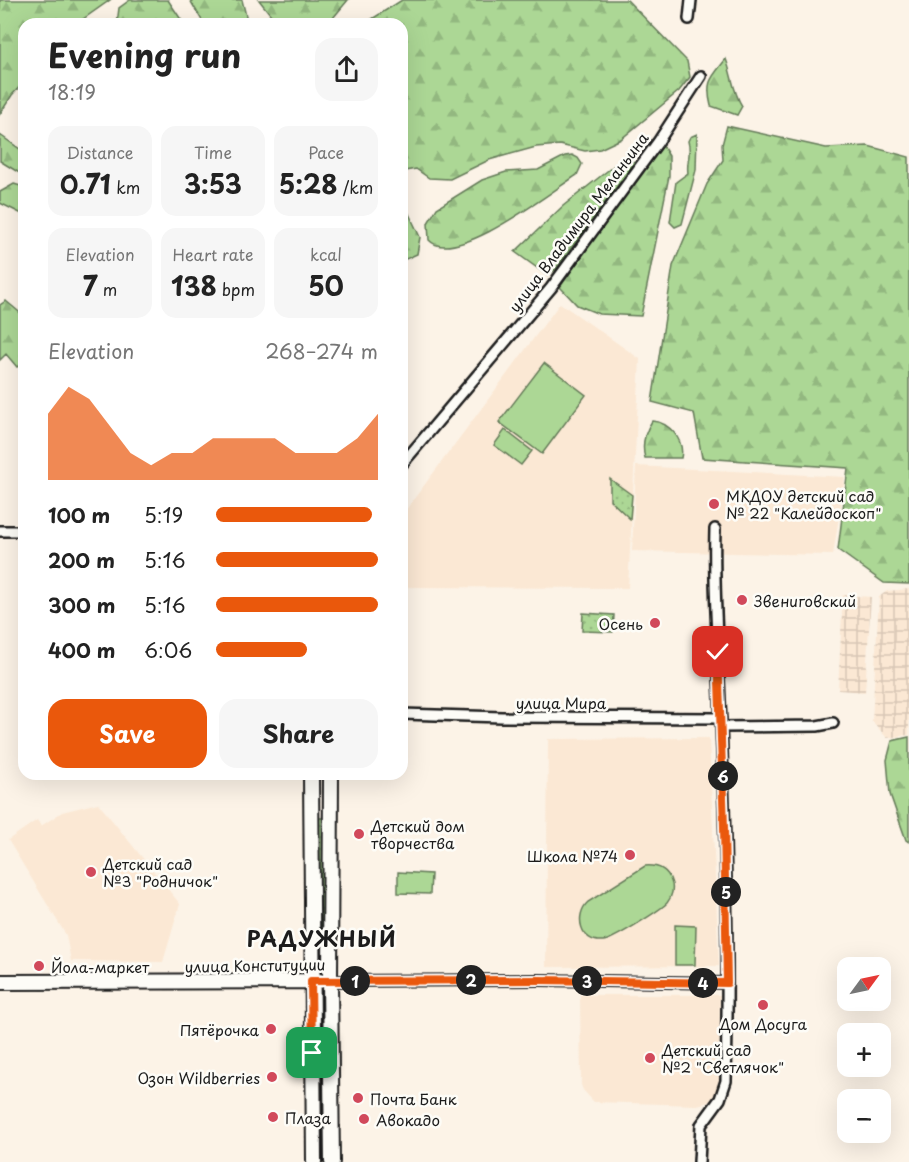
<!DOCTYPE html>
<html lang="en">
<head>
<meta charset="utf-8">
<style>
  :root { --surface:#fff; --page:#f6f6f6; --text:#222; --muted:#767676; --accent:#ea580c }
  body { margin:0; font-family:"Playpen Sans",sans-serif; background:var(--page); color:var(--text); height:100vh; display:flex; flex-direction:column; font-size:22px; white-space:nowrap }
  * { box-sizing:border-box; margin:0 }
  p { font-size:20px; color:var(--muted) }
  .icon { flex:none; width:33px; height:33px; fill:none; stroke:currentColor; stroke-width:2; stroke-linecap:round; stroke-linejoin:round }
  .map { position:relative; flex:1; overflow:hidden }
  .details { position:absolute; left:18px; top:18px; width:390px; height:762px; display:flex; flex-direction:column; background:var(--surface); border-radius:18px; box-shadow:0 6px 24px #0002 }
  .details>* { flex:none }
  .needle { width:39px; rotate:57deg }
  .controls { position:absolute; left:837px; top:957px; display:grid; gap:12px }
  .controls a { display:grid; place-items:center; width:54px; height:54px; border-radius:12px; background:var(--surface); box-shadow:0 6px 24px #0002; font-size:30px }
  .pin { position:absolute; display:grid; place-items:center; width:51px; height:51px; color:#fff; margin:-26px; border-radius:12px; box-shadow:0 3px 9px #0006 }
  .km { position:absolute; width:30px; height:30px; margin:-15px; border-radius:50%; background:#222; color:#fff; font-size:16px; line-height:30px; text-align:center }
  .round { display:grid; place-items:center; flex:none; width:63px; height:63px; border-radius:18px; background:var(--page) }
  .headline { display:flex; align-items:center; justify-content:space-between; height:102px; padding:0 30px }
  h1 { font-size:33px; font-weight:700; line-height:45px }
  .stats { display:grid; grid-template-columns:repeat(3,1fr); gap:9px; height:102px; padding:6px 30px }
  .stats div { display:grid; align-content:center; border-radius:15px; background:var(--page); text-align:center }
  .stats b { font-size:26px; font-weight:700 }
  .stats small { font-size:16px; font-weight:400 }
  .stats p { font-size:16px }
  .chart { height:168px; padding:12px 30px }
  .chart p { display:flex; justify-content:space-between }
  .chart svg { width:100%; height:108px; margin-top:6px; fill:var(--accent); opacity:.7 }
  .button { display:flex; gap:12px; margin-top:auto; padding:12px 30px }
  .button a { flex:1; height:69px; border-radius:18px; background:var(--accent); color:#fff; font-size:24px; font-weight:700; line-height:69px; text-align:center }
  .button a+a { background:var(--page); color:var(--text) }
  ul { padding:0 30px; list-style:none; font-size:20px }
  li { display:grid; grid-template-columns:96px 72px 1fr; align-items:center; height:45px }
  li i { height:15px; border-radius:8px; background:var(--accent) }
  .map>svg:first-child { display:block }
</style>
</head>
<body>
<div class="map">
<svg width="909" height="1162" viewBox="0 0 909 1162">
  <defs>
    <pattern id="industrial-grid" width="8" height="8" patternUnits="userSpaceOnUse" patternTransform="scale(1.5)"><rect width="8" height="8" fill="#fbe8d4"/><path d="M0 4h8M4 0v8" fill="none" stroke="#d7c6b5"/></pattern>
    <pattern id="grass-dots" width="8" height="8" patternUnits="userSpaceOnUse" patternTransform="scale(1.5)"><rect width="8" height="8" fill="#acd795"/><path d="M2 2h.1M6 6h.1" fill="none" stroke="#93b880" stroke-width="1.8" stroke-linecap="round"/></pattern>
    <pattern id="forest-firs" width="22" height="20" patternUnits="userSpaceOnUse" patternTransform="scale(1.5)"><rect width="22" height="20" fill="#acd795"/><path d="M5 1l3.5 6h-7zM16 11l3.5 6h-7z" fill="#93b880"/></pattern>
  </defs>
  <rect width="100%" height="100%" fill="#fcf3e7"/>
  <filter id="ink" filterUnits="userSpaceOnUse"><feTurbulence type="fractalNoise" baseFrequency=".0167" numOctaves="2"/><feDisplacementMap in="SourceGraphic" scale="12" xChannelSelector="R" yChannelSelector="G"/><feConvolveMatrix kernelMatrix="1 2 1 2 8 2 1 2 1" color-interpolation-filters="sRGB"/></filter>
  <g filter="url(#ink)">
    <path fill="#fbe8d4" d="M 560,303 L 640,359 L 628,588 L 402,587 L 402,515 Z
      M 636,466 L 845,477 L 833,555 L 632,551 Z
      M 709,738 L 719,966 L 546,967 L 548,739 Z
      M 98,803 L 180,904 L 163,962 L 71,961 L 66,935 L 8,840 L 37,820 L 41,826 L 62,812 Z
      M 580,995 L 720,995 L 719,1091 L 715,1097 L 709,1102 L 697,1105 L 594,1102 L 583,1090 L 581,1085 Z"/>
    <path fill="url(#industrial-grid)" d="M 909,589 L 909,735 L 887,738 L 872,721 L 879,597 L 887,591 Z
      M 843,595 L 871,597 L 865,692 L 838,690 Z"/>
    <path fill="url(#grass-dots)" stroke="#647a58" stroke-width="1.5" d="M 610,479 L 632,495 L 630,519 L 610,500 Z
      M 583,613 L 614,615 L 613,632 L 582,631 Z
      M 317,818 L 324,818 L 322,957 L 315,957 Z
      M 325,998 L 328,1137 L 321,1137 L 318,999 Z"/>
    <path fill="url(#forest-firs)" stroke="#647a58" stroke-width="1.5" d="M 0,0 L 110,0 L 76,24 L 24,24 L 24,82 L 12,95 L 0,114 Z
      M 130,0 L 168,0 L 184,24 L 117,24 L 119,8 Z
      M 190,0 L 242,0 L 248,24 L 204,24 Z
      M 259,0 L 348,0 L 328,24 L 278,24 Z
      M 402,0 L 627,0 L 687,61 L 690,77 L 679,91 L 621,139 L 600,149 L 585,151 L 560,145 L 536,147 L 489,160 L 450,179 L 429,178 L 416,169 L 405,171 L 402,176 L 402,24 L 364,24 Z
      M 726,59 C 732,75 733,92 742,106 L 737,115 L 711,106 C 705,81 711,78 726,59 Z
      M 727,126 L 826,148 L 868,146 L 909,157 L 909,584 L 884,583 L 838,550 L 848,468 L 702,458 L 694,413 L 652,402 L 673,266 L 707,184 L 723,160 L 722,145 Z
      M 697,134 L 696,170 L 682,224 L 675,227 L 670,222 L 676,182 L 688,173 C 686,160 692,155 688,141 L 690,137 Z
      M 0,135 L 24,152 L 24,174 L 21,174 L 0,161 Z
      M 661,143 L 669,156 L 669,176 L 641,316 L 599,314 L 577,305 L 560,287 Z
      M 572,155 L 578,158 L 582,164 L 577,175 C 552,191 454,268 429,240 L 428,223 L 437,208 L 482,180 L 506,172 L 538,170 L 565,156 Z
      M 621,160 L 635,162 L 555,270 L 547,275 L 515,252 L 563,206 Z
      M 14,184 L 24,187 L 24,215 L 0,203 L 0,192 Z
      M 402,199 L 420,237 L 417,254 L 406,259 L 402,256 Z
      M 6,301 L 24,316 L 24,363 L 17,367 L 6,354 L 0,360 L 0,305 Z
      M 652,421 C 669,422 685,440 681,458 L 645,458 C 641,444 645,432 652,421 Z
      M 909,737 L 909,842 L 906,840 L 890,794 L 887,760 L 892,741 Z"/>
    <path fill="#acd795" stroke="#647a58" stroke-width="1.5" d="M 544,363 L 586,395 L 542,454 L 499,422 Z
      M 505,430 L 532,451 L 521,465 L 494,445 Z
      M 645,866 C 657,865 667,869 671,881 C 674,888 672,897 667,903 C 660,910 612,941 603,941 C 580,943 574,915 588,902 Z
      M 398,872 L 431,874 L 430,894 L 398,893 Z
      M 675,925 L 696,926 L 695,965 L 675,965 Z"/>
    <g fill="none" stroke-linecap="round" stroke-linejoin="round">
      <g stroke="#1c1c1c" stroke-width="14">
        <path id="street" d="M 689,19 L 691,0
          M 402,464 L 551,288 L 658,142 L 701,76
          M 0,531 L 24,531
          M 402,714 L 502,717 L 721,718
          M 721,727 L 817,726 L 833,723
          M 330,981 L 539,980 L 727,983
          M 699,1162 L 701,1125 L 720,1099 L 726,1081 C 729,962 726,844 721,725 C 719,660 713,595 715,529"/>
      </g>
      <g stroke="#1c1c1c" stroke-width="18">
        <path id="secondary" d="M 311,774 L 314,1162
          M 331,774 L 330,981 L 332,1162
          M 0,982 L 319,981"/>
      </g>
      <use href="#street" stroke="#fdfcf7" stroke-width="9"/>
      <use href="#secondary" stroke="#fdfcf7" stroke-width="14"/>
    </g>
  </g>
  <g fill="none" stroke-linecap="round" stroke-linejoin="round" filter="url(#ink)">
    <g stroke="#fff" stroke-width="12">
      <path id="route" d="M 312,1053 L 311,981 L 539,980 L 727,983 L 724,827 L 718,652"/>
    </g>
    <use href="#route" stroke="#ea580c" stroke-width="8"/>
  </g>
  <g fill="#d1495b" stroke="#fdfcf7" stroke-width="2">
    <circle cx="714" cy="504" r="6"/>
    <circle cx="742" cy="600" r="6"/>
    <circle cx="655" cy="623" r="6"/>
    <circle cx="359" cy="834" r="6"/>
    <circle cx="630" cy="855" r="6"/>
    <circle cx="91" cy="872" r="6"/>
    <circle cx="39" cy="966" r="6"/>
    <circle cx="763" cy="1005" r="6"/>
    <circle cx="271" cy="1029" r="6"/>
    <circle cx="650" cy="1058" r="6"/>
    <circle cx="272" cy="1077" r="6"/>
    <circle cx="358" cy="1098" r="6"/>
    <circle cx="273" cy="1117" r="6"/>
    <circle cx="364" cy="1119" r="6"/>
  </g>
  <g text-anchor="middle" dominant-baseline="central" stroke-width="5" stroke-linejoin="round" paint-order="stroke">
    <g font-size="15" fill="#1c1c1c" stroke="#fdfcf7">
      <text transform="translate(578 222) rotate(-53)">улица Владимира Меланьина</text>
      <text x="561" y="702">улица Мира</text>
      <text transform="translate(255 965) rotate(-1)">улица Конституции</text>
    </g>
    <g font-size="15" fill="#1c1c1c" stroke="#fdfcf7" text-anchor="start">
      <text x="726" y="495">МКДОУ детский сад<tspan x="726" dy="17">№ 22 "Калейдоскоп"</tspan></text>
      <text x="754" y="600">Звениговский</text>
      <text x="643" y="623" text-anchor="end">Осень</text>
      <text x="371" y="825">Детский дом<tspan x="371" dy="17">творчества</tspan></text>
      <text x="618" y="855" text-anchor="end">Школа №74</text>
      <text x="103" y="863">Детский сад<tspan x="103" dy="17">№3 "Родничок"</tspan></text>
      <text x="51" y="966">Йола-маркет</text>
      <text x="763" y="1023" text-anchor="middle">Дом Досуга</text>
      <text x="259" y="1029" text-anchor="end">Пятёрочка</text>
      <text x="662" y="1049">Детский сад<tspan x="662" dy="17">№2 "Светлячок"</tspan></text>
      <text x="260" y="1077" text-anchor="end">Озон Wildberries</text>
      <text x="370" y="1098">Почта Банк</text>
      <text x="285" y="1117">Плаза</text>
      <text x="376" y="1119">Авокадо</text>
    </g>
    <g font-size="21" font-weight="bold" letter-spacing="1.5" fill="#1c1c1c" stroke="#fdfcf7">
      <text x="322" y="938">РАДУЖНЫЙ</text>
    </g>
  </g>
</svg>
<div class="controls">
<a><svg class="needle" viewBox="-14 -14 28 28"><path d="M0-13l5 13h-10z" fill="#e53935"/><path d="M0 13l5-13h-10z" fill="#767676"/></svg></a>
<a>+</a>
<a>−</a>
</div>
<div class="pin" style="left:312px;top:1053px;background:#1e9e55"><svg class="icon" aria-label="arrive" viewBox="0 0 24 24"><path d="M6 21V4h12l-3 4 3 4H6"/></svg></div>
<div class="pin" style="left:718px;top:652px;background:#d93025"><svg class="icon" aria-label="check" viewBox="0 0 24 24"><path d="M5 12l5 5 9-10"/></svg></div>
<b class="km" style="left:355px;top:981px">1</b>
<b class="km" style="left:471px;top:980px">2</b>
<b class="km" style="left:587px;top:981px">3</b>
<b class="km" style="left:703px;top:983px">4</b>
<b class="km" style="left:726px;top:892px">5</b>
<b class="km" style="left:723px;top:776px">6</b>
<section class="details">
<div class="headline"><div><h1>Evening run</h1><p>18:19</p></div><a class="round"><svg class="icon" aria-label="share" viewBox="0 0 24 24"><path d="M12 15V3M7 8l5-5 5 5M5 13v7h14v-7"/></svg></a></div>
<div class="stats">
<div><p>Distance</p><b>0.71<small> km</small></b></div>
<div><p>Time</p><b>3:53</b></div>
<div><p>Pace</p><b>5:28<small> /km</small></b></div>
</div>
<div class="stats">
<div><p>Elevation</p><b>7<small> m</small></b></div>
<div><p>Heart rate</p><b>138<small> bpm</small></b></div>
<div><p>kcal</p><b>50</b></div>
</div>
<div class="chart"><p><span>Elevation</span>268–274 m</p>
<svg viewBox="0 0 160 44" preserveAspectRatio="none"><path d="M0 44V17L10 6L20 11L30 22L40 33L50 38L60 33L70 33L80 27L90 27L100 27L110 27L120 33L130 33L140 33L150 27L160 17V44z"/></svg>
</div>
<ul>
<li><b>100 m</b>5:19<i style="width:96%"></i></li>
<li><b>200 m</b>5:16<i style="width:100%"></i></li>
<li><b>300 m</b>5:16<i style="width:100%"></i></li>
<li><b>400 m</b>6:06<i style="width:56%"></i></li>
</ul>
<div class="button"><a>Save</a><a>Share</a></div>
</section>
</div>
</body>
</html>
